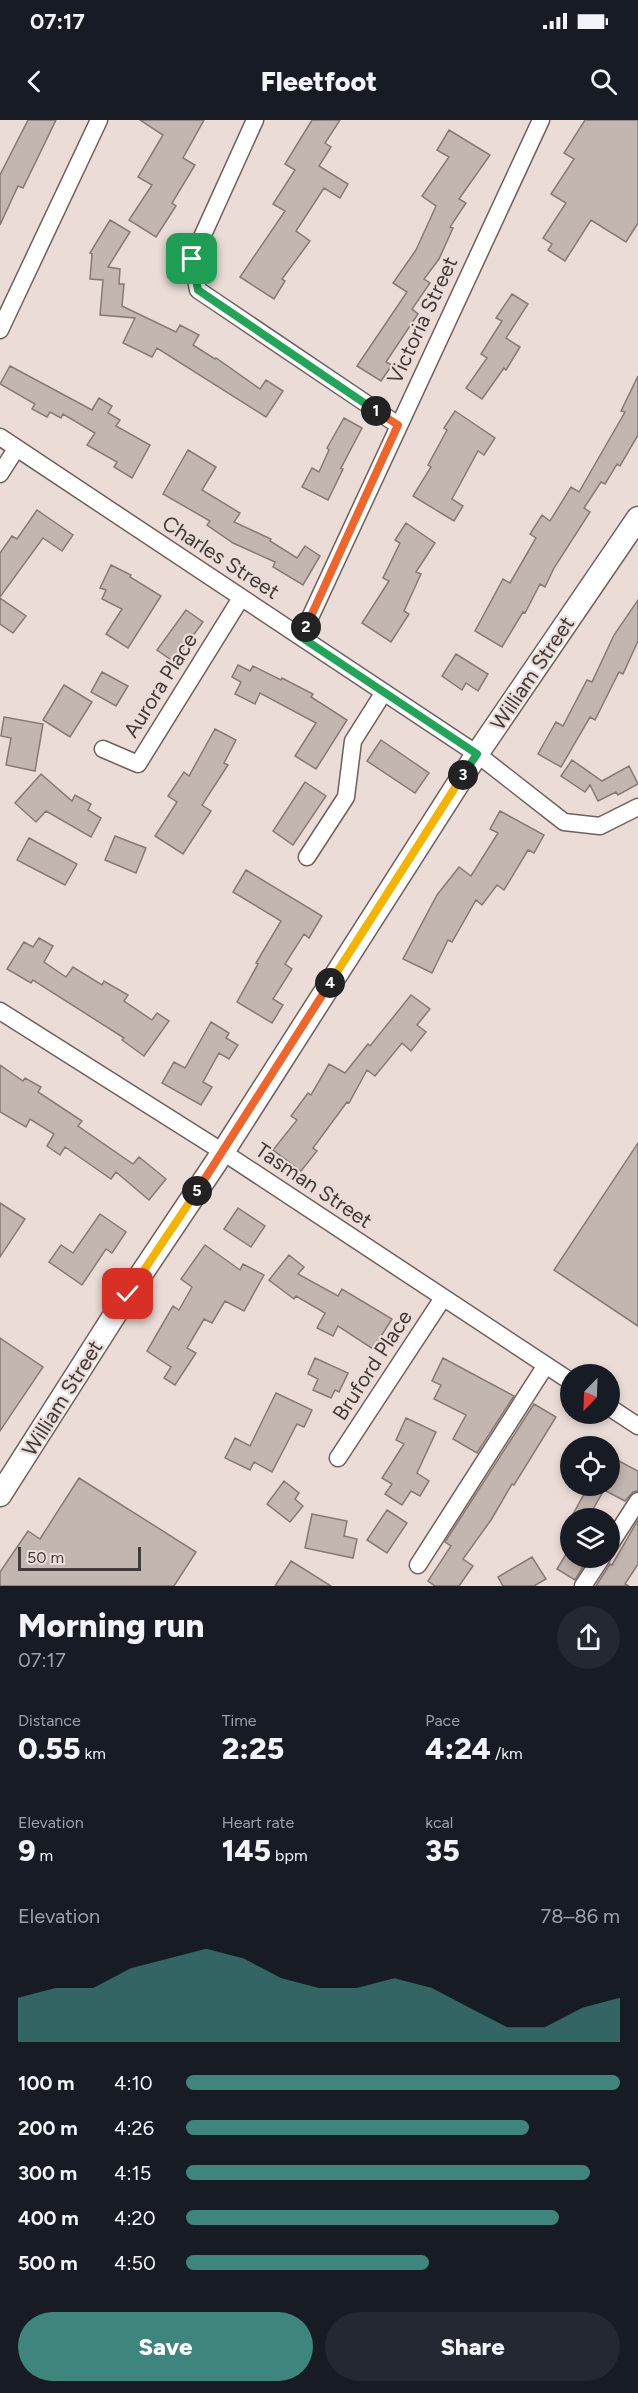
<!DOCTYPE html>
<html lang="en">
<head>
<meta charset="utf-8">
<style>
  :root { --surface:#171b24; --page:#242831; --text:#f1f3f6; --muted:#9ea1a6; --accent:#3e857e }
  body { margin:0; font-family:Figtree,sans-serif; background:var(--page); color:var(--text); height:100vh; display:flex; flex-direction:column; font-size:22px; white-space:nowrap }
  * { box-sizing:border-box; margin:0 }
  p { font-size:20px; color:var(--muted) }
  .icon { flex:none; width:33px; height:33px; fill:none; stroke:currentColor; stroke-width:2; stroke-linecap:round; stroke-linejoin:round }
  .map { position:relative; height:1466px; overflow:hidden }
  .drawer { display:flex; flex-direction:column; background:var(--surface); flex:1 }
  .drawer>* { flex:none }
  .needle { width:39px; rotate:203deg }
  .controls { position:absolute; left:560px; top:1244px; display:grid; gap:12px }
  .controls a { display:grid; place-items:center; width:60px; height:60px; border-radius:50%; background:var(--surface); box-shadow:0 3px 9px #0003; font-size:30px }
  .scale { position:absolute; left:18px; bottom:15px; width:123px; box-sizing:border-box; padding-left:6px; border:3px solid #403b39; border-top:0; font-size:16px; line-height:21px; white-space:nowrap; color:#403b39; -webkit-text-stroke:4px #ebdcd7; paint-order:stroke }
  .pin { position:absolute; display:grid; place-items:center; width:51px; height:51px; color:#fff; margin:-26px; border-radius:12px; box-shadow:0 3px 9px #0006 }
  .km { position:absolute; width:30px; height:30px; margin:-15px; border-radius:50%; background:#222; color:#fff; font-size:16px; line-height:30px; text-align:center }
  .round { display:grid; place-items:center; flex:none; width:63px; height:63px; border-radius:32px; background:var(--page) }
  .headline { display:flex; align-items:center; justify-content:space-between; height:102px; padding:0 18px }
  h1 { font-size:33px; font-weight:800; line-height:45px }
  .figures { display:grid; grid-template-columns:repeat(3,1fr); gap:9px; height:102px; padding:6px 18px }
  .figures div { display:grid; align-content:center }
  .figures b { font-size:30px; font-weight:800 }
  .figures small { font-size:16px; font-weight:400 }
  .figures p { font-size:16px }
  .chart { height:168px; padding:12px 18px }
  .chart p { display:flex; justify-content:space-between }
  .chart svg { width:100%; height:108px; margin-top:6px; fill:var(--accent); opacity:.7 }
  .button { display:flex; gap:12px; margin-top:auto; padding:12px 18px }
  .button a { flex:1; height:69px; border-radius:36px; background:var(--accent); color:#fff; font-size:24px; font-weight:800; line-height:69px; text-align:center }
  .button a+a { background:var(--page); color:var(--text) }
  ul { padding:0 18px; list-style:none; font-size:20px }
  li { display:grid; grid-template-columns:96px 72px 1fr; align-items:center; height:45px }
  li i { height:15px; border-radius:8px; background:var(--accent) }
  .status { display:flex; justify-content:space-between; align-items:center; height:42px; padding:0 30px; background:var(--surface); direction:ltr }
  .status svg { height:16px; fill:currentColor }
  header { display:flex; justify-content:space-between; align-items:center; height:78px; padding:0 18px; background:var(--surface); font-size:27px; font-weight:800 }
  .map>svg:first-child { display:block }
</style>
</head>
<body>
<div class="status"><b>07:17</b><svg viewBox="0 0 49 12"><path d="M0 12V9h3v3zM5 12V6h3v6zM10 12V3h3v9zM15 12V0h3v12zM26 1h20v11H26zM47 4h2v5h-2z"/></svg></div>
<header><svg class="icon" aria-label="back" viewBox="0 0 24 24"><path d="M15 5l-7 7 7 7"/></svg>Fleetfoot<svg class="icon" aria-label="search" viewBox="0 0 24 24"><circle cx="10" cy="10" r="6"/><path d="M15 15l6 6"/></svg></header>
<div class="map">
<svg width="638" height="1466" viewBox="0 0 638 1466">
  <rect width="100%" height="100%" fill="#ebdcd7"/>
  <path fill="#c3b5b0" stroke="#877975" stroke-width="1.5" d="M 28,0 L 56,0 L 23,68 L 18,66 L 0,105 L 0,55 Z
    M 140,0 L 204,0 L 183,38 L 195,45 L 172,83 L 176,86 L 156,117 L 129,100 L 152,65 L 138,57 L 163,15 Z
    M 312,0 L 340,0 L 325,23 L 331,27 L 319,46 L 348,64 L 340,78 L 324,68 L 296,111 L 310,121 L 282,159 L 285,161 L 274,179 L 240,157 L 285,91 L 273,84 L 295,50 L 285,44 Z
    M 585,0 L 638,0 L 638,103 L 626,122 L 591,100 L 565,141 L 548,130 L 552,124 L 543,118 L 566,83 L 551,74 L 574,39 L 564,33 Z
    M 449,10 L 490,35 L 459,79 L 466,83 L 450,107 L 453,108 L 439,139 L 424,159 L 430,163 L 412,189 L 418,194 L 386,242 L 392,245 L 381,261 L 357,246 L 407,172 L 393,163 L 416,130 L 436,86 L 422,76 L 449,37 L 437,30 Z
    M 110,100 L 130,112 L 108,147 L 120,149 L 119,164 L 124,164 L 122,186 L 176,212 L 180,205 L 199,215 L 193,225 L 215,239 L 216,238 L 260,269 L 266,260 L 283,271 L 266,297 L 157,228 L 152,237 L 123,223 L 135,198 L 100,195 L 103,160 L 90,159 L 92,134 L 90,133 Z
    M 512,174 L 528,184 L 506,218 L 520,227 L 506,250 L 504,248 L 482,279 L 466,268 L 487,238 L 481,234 L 502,201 L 496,198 Z
    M 10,246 L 92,290 L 99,278 L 112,286 L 108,293 L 120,300 L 116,306 L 150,325 L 132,358 L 114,347 L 117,342 L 87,325 L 95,313 L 63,294 L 61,298 L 50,292 L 47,297 L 32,289 L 35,284 L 0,264 Z
    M 638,256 L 638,315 L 620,346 L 617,344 L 605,364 L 601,362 L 584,388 L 590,392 L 554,448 L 545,467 L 540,464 L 525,493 L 523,492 L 502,527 L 475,511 L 503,459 L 510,463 L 536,418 L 530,414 L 542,395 L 550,401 L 571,367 L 579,372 L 625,292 L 621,291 Z
    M 455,291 L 495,318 L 484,335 L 478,331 L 452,379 L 463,386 L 454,401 L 413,376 L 431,347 L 428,345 L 447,310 L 444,308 Z
    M 344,298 L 362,308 L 341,348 L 343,349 L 328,380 L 302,367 L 312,348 L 319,352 L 329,330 L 327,328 Z
    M 188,330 L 216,347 L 202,370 L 240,393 L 234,402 L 271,419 L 270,421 L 297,438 L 305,426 L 320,436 L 303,465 L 273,447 L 275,442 L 233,423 L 207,405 L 210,401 L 163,374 Z
    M 37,390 L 73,415 L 62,431 L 43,418 L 0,477 L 0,433 L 12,416 L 17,419 Z
    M 406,403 L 435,423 L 416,452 L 421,454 L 404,491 L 409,494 L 391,522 L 362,503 L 389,461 L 383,458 L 400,423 L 395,420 Z
    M 111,445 L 131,455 L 130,457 L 161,476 L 128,528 L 106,514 L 122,489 L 102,479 L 106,470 L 100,468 Z
    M 0,478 L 26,496 L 13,513 L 0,504 Z
    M 638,480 L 638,521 L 623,554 L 619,552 L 595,600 L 590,597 L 561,647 L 538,634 L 556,602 L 563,606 L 587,560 L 592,562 L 614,515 Z
    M 186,490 L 203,502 L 174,542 L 157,530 Z
    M 456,534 L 488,554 L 478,571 L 466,563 L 462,570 L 442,556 Z
    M 238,545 L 250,551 L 253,546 L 281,560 L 282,558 L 313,574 L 311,577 L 347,600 L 316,649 L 295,636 L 316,603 L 260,573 L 255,584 L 235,574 L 241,562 L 232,557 Z
    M 102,552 L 128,566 L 116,586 L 91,572 Z
    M 64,565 L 92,582 L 70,617 L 43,600 Z
    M 4,597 L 43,604 L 35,651 L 6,645 L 11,618 L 1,616 Z
    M 215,609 L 236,620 L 224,643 L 228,645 L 202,685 L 211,691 L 183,734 L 155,716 L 177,682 L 168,676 L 184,652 L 189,656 Z
    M 381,620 L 429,653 L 415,673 L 367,641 Z
    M 572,640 L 602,661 L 629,646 L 638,664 L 618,675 L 616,672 L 598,681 L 590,665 L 585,672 L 561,656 Z
    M 41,654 L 72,681 L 75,675 L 91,684 L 88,690 L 101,698 L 91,717 L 46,691 L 36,702 L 15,683 Z
    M 305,662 L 326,676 L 293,725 L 273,711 Z
    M 500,691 L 544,715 L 534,733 L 528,730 L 504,770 L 497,765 L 482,785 L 476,780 L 452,822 L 448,820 L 432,853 L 403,839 L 437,775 L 459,747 L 471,756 L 498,713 L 490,709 Z
    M 115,716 L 146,728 L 136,753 L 105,740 Z
    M 29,718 L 77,744 L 65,765 L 17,740 Z
    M 246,750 L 322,796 L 309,818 L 304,814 L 285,844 L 292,849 L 273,879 L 283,885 L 272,903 L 237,882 L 258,844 L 256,843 L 281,801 L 233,772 Z
    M 39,818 L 53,826 L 44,842 L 66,857 L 73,847 L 102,865 L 104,861 L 128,875 L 124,881 L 152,900 L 157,893 L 169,901 L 144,936 L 122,920 L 124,918 L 33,860 L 31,863 L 7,849 L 24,822 L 33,827 Z
    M 411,875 L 430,889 L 417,905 L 426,912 L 411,931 L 402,923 L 375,956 L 367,950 L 349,983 L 347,982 L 313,1028 L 317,1031 L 301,1051 L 273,1030 L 297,1000 L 291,996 L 308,973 L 311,975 L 329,944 L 345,953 L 368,924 L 370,926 Z
    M 211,902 L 229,913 L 226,918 L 238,925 L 229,939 L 219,933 L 203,962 L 212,967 L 201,985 L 162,963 L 174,942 L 185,948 Z
    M 0,945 L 23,961 L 25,958 L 41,967 L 38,972 L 82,1001 L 78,1006 L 133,1044 L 139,1037 L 166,1059 L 149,1080 L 116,1052 L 111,1059 L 65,1027 L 60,1035 L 47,1026 L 54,1014 L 30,999 L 26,1007 L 0,992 Z
    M 638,1023 L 638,1206 L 554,1150 Z
    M 0,1083 L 25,1099 L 0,1137 Z
    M 238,1088 L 265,1106 L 251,1127 L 224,1109 Z
    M 100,1094 L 126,1112 L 112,1133 L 106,1129 L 82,1165 L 49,1142 L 61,1125 L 73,1133 Z
    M 205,1125 L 240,1150 L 243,1144 L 264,1155 L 244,1191 L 225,1181 L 212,1203 L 204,1199 L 187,1228 L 196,1233 L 175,1265 L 164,1258 L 171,1247 L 147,1231 L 173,1186 L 179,1190 L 192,1167 L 181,1159 Z
    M 289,1135 L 304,1147 L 298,1154 L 338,1176 L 342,1169 L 392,1199 L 373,1229 L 338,1206 L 333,1216 L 317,1208 L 325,1193 L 296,1176 L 294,1179 L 269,1160 Z
    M 0,1218 L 43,1247 L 0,1311 Z
    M 315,1238 L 348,1253 L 339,1272 L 335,1270 L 331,1278 L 313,1270 L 318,1259 L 308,1254 Z
    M 443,1238 L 514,1276 L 477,1333 L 453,1319 L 466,1295 L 434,1279 L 441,1265 L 432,1261 Z
    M 276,1273 L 312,1290 L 304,1307 L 297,1304 L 272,1352 L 254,1342 L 250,1350 L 225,1338 L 235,1318 L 250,1326 Z
    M 534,1284 L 556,1297 L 514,1365 L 512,1364 L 491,1400 L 463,1439 L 473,1446 L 459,1466 L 435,1466 L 428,1461 L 451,1426 L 445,1422 Z
    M 406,1298 L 436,1312 L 417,1353 L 429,1361 L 420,1376 L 411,1371 L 402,1385 L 385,1374 L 392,1364 L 382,1358 L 404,1324 L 396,1320 Z
    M 617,1340 L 638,1351 L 638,1371 L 633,1372 L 625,1381 L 604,1370 L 588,1398 L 571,1398 L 584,1374 L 570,1365 L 609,1365 L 609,1356 Z
    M 79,1358 L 196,1432 L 174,1466 L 0,1466 L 0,1452 L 28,1411 L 40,1419 Z
    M 284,1361 L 299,1373 L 295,1379 L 303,1386 L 290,1402 L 267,1384 Z
    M 387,1390 L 407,1403 L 387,1433 L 367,1420 Z
    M 312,1394 L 347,1401 L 344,1416 L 357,1419 L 353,1438 L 305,1428 Z
    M 638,1400 L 638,1444 L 625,1464 L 629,1466 L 596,1466 L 610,1444 L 612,1445 Z
    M 568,1431 L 570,1437 L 578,1437 L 586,1442 L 575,1460 L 557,1449 Z
    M 532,1437 L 546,1459 L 534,1466 L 503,1466 L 498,1457 Z
    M 291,1441 L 331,1466 L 275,1466 Z"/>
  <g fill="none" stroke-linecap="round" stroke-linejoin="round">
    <g stroke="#6e615d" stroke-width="19">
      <path id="minor" d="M 255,0 L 192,139 L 198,170 L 398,305
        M 0,210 L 99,0
        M 0,317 L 477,634 L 564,702 L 600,706 L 638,687
        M 0,354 L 16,329
        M 301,517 L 541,0
        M 103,629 L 138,644 L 241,478
        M 307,737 L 346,677 L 353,621 L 384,572
        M 0,891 L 223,1032 L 570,1261
        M 609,1287 L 638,1306
        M 338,1338 L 443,1178
        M 609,1426 L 638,1381
        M 418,1445 L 546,1245
        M 583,1466 L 602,1437"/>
    </g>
    <g stroke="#6e615d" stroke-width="25">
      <path id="major" d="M 0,1375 L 128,1174 L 223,1032 L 477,634 L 638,398"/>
    </g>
    <use href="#minor" stroke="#fff" stroke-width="16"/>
    <use href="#major" stroke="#fff" stroke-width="22"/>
  </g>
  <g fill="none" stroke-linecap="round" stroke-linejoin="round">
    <g stroke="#fff" stroke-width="12">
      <path id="split-1" d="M 192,139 L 198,170 L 376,291"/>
    </g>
    <g stroke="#fff" stroke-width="12">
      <path id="split-2" d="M 306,507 L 398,305 L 376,291"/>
    </g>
    <g stroke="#fff" stroke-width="12">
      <path id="split-3" d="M 306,507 L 301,517 L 477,634 L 463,655"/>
    </g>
    <g stroke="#fff" stroke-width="12">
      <path id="split-4" d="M 330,863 L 463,655"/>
    </g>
    <g stroke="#fff" stroke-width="12">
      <path id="split-5" d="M 197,1071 L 330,863"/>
    </g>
    <g stroke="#fff" stroke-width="12">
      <path id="split-6" d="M 128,1174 L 197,1071"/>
    </g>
    <use href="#split-1" stroke="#22a559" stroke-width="8"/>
    <use href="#split-2" stroke="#f0652b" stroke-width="8"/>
    <use href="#split-3" stroke="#22a559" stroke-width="8"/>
    <use href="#split-4" stroke="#f5b400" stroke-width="8"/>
    <use href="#split-5" stroke="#f0652b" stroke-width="8"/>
    <use href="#split-6" stroke="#f5b400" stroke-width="8"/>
  </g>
  <g text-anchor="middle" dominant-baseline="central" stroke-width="4.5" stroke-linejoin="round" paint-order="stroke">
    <g font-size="21" fill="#403b39" stroke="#ebdcd7">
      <text transform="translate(422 200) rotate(-65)">Victoria Street</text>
      <text transform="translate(221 437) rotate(33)">Charles Street</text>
      <text transform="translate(532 553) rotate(-56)">William Street</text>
      <text transform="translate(160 565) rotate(-58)">Aurora Place</text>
      <text transform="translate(314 1065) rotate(34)">Tasman Street</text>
      <text transform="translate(372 1245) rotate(-57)">Bruford Place</text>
      <text transform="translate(62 1278) rotate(-58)">William Street</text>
    </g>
  </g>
</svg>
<div class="controls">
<a><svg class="needle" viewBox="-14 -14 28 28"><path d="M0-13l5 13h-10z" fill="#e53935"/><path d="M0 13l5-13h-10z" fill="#9ea1a6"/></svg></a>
<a><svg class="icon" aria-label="locate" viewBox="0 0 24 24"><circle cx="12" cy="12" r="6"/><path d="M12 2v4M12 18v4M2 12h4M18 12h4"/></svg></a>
<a><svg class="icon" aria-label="layers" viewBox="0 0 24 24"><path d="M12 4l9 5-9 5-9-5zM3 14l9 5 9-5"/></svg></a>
</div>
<div class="scale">50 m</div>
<div class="pin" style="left:192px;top:139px;background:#1e9e55"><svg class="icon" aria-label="arrive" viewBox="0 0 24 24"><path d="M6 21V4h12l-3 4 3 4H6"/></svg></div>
<div class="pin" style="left:128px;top:1174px;background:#d93025"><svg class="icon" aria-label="check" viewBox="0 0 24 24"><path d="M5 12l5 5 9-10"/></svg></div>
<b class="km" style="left:376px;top:291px">1</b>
<b class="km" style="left:306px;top:507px">2</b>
<b class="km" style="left:463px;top:655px">3</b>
<b class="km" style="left:330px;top:863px">4</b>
<b class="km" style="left:197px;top:1071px">5</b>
</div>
<section class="drawer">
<div class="headline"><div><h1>Morning run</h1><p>07:17</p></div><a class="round"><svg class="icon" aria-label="share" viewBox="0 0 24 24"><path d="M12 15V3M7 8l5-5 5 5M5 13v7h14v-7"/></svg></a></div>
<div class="figures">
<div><p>Distance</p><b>0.55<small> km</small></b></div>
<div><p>Time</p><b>2:25</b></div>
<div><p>Pace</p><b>4:24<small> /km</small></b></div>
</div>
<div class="figures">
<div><p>Elevation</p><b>9<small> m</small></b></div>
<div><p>Heart rate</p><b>145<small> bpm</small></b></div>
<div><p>kcal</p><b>35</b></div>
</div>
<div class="chart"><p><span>Elevation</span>78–86 m</p>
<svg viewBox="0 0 160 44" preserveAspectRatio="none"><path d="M0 44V26L10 22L20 22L30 14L40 10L50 6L60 10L70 18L80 22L90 22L100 18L110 22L120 30L130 38L140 38L150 30L160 26V44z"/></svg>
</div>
<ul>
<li><b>100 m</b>4:10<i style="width:100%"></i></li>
<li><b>200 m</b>4:26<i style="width:79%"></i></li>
<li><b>300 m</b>4:15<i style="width:93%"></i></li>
<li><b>400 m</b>4:20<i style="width:86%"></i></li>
<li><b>500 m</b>4:50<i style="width:56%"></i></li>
</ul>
<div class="button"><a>Save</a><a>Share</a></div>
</section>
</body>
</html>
